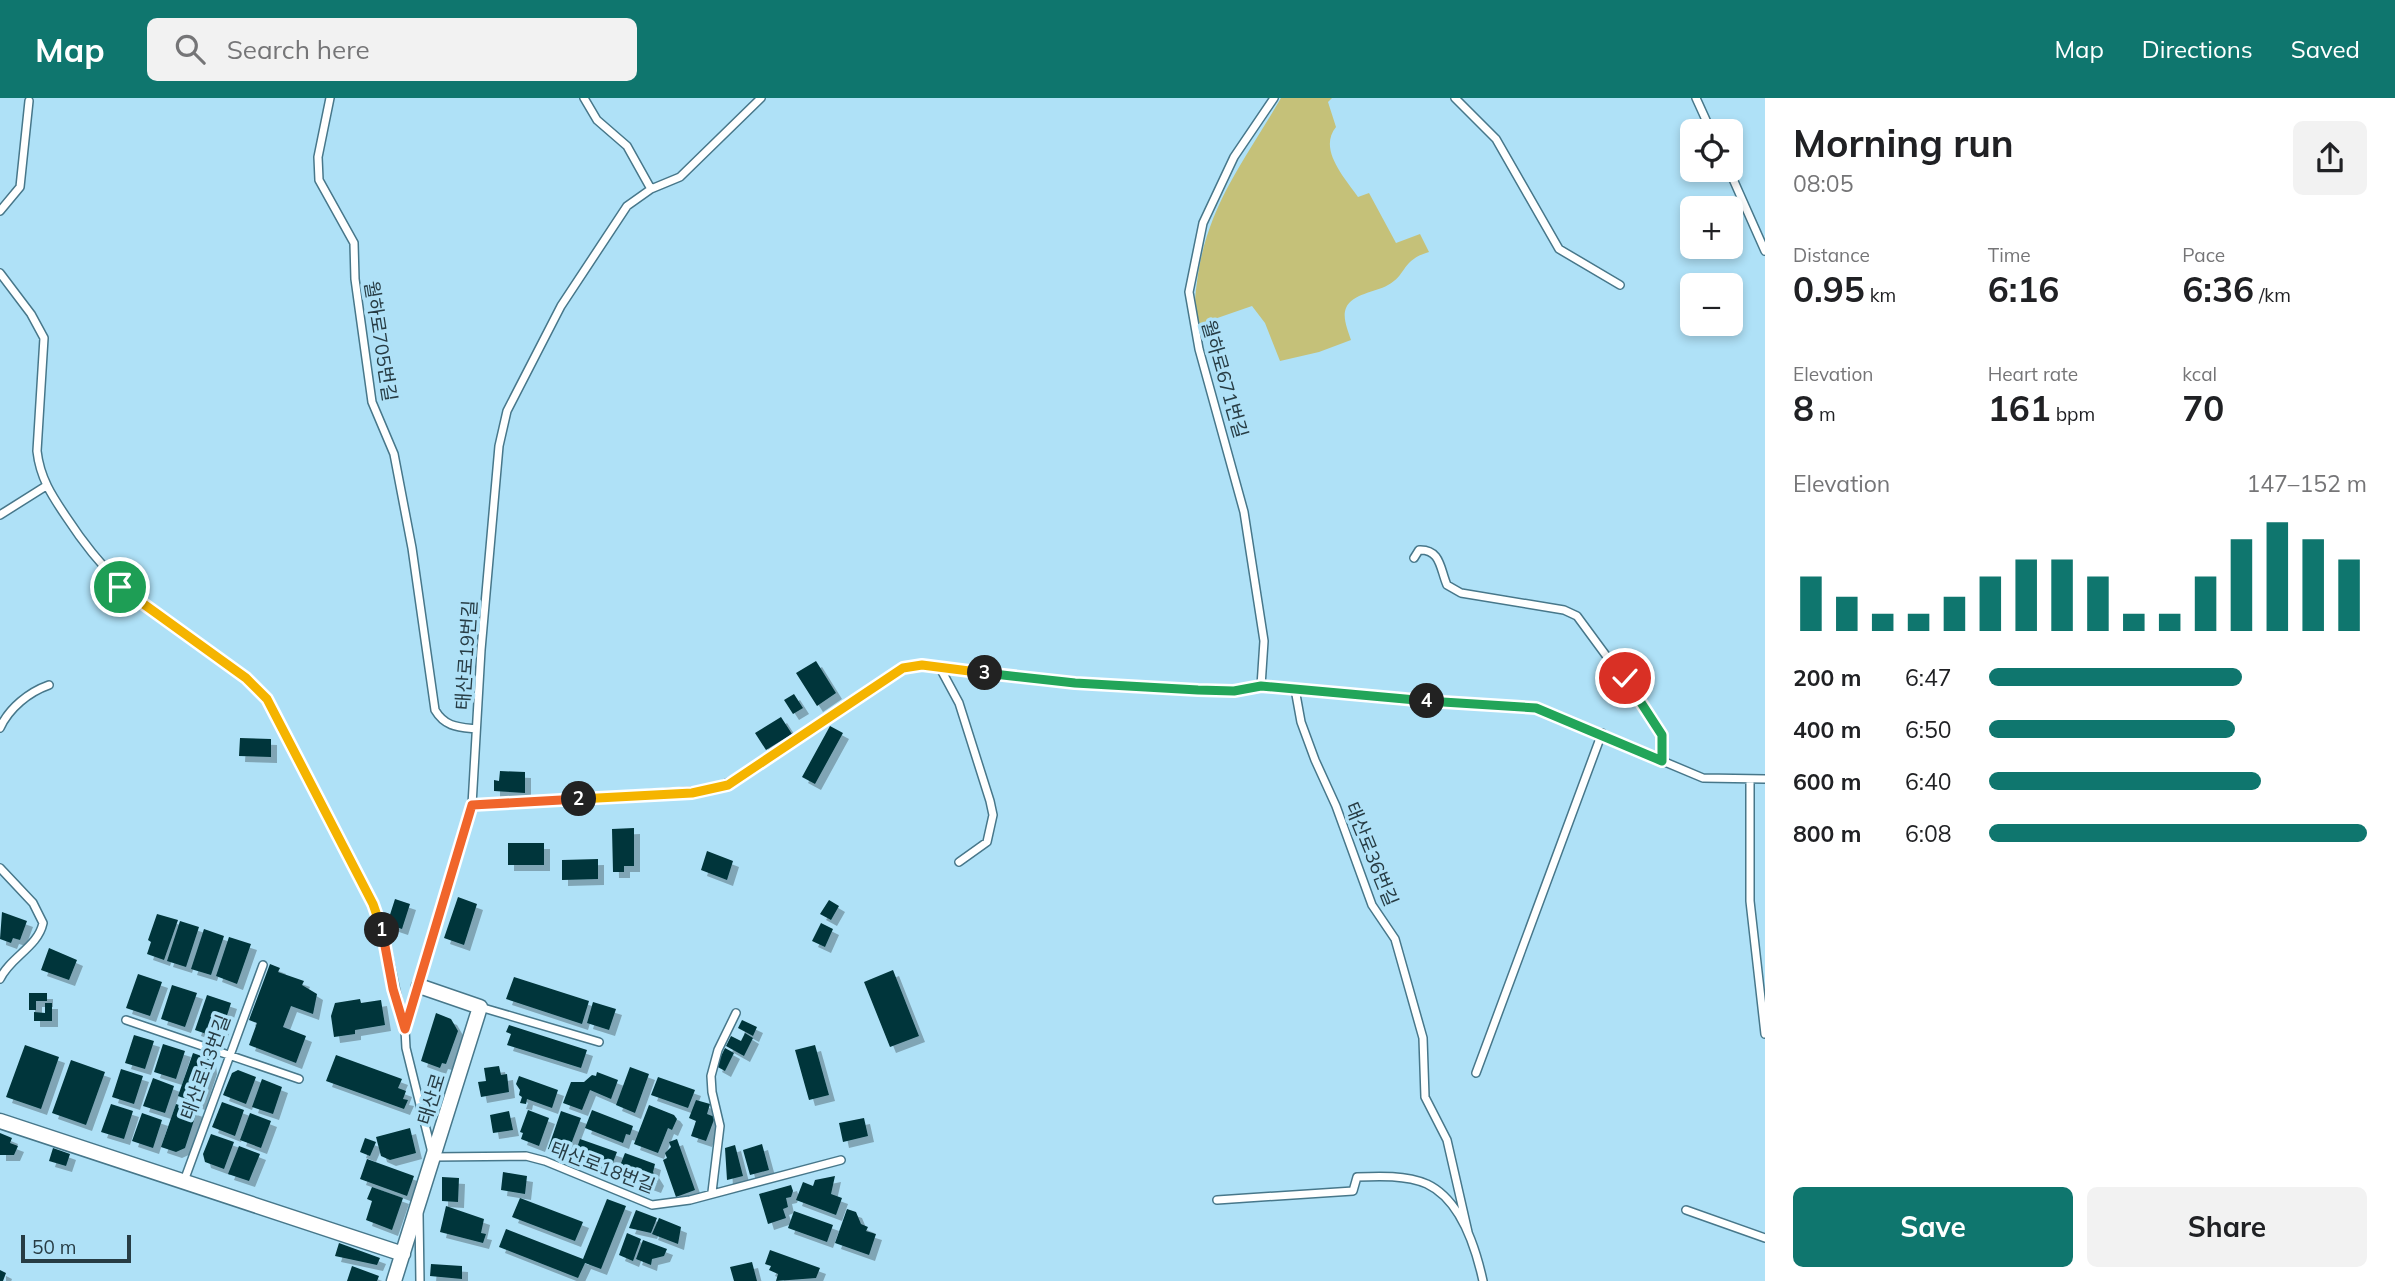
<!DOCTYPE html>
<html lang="en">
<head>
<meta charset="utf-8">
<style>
  :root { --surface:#fff; --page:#f2f2f2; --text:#202124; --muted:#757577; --accent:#0f766e }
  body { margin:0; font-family:Mulish,"Noto Sans KR",sans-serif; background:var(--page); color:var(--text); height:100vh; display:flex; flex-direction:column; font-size:26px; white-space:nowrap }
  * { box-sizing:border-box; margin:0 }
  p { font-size:23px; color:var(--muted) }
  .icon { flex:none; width:38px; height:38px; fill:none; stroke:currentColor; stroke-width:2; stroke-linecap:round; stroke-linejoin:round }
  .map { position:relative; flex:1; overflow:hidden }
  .panel { display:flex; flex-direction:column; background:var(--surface); width:630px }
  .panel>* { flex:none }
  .fabs { position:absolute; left:1680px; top:21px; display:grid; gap:14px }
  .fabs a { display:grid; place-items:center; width:63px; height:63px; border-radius:10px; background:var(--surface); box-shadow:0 4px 10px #0003; font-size:35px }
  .scale { position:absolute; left:21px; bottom:18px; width:110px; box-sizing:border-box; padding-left:7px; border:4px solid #273c44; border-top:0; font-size:19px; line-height:24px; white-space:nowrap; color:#273c44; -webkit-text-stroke:5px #afe1f7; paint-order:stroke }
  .pin { position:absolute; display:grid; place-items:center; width:60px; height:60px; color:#fff; margin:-30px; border:4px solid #fff; border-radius:50%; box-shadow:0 2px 7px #0007 }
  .km { position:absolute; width:35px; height:35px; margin:-18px; border-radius:50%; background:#222; color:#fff; font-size:19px; line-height:35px; text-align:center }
  .round { display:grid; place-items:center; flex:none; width:74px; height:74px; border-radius:10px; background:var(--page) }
  .summary { display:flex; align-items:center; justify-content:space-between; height:119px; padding:0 28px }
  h1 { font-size:38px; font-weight:700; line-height:52px }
  .figures { display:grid; grid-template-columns:repeat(3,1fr); gap:10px; height:119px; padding:7px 28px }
  .figures div { display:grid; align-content:center }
  .figures b { font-size:35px; font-weight:700 }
  .figures small { font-size:19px; font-weight:400 }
  .figures p { font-size:19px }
  .chart { height:196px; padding:14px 28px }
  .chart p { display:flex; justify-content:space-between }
  .chart svg { width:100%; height:126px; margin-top:7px; stroke:var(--accent); stroke-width:6 }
  .primary-button { display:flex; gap:14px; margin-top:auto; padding:14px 28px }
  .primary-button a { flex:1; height:80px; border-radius:10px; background:var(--accent); color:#fff; font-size:28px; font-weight:700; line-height:80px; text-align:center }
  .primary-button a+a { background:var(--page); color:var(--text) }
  ul { padding:0 28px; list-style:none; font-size:23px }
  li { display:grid; grid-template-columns:112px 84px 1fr; align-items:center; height:52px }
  li i { height:18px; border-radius:9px; background:var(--accent) }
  header { display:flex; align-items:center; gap:42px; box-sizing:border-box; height:98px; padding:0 35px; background:var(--accent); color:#fff }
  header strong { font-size:33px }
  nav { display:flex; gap:38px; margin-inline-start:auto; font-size:24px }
  .search { width:490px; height:63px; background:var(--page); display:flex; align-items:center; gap:18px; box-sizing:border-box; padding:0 24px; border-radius:10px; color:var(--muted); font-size:26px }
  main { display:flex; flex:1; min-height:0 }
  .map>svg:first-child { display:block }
</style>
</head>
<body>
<header>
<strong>Map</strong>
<div class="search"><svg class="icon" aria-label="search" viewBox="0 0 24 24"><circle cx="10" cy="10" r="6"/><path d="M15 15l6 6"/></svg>Search here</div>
<nav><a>Map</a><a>Directions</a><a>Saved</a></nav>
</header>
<main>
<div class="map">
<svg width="1765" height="1183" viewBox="0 0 1765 1183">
  <defs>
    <filter id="shadow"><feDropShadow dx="6" dy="6" stdDeviation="0" flood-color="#0004"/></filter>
  </defs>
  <rect width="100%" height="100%" fill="#afe1f7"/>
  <path fill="#c5c179" d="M 1281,0 L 1332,0 L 1328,4 L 1336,29 C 1318,51 1344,79 1358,99 L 1369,95 L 1396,145 L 1420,136 L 1429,154 C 1401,162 1407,177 1388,187 C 1374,195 1353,195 1346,210 C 1342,219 1348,233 1351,242 L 1319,254 L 1280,263 L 1265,225 L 1252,208 L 1200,226 C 1193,213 1195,198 1197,184 C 1206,109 1245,62 1281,0 Z"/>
  <path fill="#06353a" filter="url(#shadow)" d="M 816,563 L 836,595 L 817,608 L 796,575 Z
    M 794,596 L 803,610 L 793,616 L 784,602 Z
    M 781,619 L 792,636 L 766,652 L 755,635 Z
    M 830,628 L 843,635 L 815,686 L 802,679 Z
    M 240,640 L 271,641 L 271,659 L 239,658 Z
    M 500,673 L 525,674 L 525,695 L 494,693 L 494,682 L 499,683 Z
    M 634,730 L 634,768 L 624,768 L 624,774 L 613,774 L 612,731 Z
    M 508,745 L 544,745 L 544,767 L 508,767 Z
    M 707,753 L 733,763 L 727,782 L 701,772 Z
    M 598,761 L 598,781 L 562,782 L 562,762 Z
    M 458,799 L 477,806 L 464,847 L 444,840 Z
    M 395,801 L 410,806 L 402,831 L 387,826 Z
    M 829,802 L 839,808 L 831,822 L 820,816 Z
    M 2,814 L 27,823 L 20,842 L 13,840 L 11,845 L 0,841 Z
    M 157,816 L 178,822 L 164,862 L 147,856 L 151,844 L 148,842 Z
    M 180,823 L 199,829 L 186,869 L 167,863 Z
    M 821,825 L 833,831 L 825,849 L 812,843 Z
    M 204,831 L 224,838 L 211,877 L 191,871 Z
    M 229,839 L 251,846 L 237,886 L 216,878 Z
    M 49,850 L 77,862 L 69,882 L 41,872 Z
    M 270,866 L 280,870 L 278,874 L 304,883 L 302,887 L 317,896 L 313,916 L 291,908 L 283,929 L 306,938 L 296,965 L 249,947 L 257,925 L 249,922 Z
    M 893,872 L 919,938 L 890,949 L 864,884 Z
    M 138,876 L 162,884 L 150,918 L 126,910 Z
    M 514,879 L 589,903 L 582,926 L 506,901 Z
    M 172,887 L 197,895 L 185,929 L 161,921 Z
    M 29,895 L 47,895 L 47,903 L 36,903 L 36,912 L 29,912 Z
    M 207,897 L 231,905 L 221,936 L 215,939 L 195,932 Z
    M 360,901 L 361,905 L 381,902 L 385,927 L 355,932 L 355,936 L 334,939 L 331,918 L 335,905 Z
    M 593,904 L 616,911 L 609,932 L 587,925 Z
    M 45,905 L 52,905 L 52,923 L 34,923 L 34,914 L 45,915 Z
    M 436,915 L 451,921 L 458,933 L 446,966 L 442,965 L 440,970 L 421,963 Z
    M 742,922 L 757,929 L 753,938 L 738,930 Z
    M 509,927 L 587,952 L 581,970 L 507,947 L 511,936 L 506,934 Z
    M 745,935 L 753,940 L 744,958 L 726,948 L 731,938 L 741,943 Z
    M 134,937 L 154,943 L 145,971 L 125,965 Z
    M 163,946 L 185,953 L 176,981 L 154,974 Z
    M 25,947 L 59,959 L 41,1011 L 6,999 Z
    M 815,947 L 829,997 L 809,1002 L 795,952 Z
    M 725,950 L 734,955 L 725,973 L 716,968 Z
    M 193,955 L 210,961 L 211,970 L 199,1006 L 178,998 Z
    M 336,957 L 402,981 L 398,990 L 406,993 L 403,1001 L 408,1002 L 404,1011 L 326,983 Z
    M 71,962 L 105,974 L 86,1027 L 52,1015 Z
    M 499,968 L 501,977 L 507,976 L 509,994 L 481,999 L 478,984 L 486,983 L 484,970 Z
    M 630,969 L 649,976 L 635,1015 L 616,1007 Z
    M 121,971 L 143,978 L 134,1006 L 112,999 Z
    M 238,972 L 256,979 L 246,1006 L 223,997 L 232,975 Z
    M 597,974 L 618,982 L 611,1001 L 590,992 L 582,1012 L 563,1005 L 571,984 L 584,984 L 592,977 L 596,978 Z
    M 519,978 L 558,992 L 552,1010 L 527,1001 L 526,1006 L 520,1005 L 522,999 L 519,997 L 520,992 L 516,986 Z
    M 658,979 L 695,992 L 688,1010 L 651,997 Z
    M 153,980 L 174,988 L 165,1015 L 143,1008 Z
    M 262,981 L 282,989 L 273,1016 L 252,1009 Z
    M 696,1002 L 710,1006 L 707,1016 L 715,1019 L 706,1043 L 691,1038 L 696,1023 L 689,1020 Z
    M 222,1004 L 244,1012 L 235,1038 L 212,1029 Z
    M 111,1006 L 133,1013 L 124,1041 L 101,1034 Z
    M 176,1006 L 197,1013 L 185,1050 L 176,1054 L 161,1049 Z
    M 649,1007 L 674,1017 L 677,1021 L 672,1032 L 668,1030 L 658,1055 L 634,1046 Z
    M 528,1012 L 549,1020 L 539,1048 L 521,1041 L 523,1035 L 520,1034 Z
    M 592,1012 L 633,1028 L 630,1037 L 626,1036 L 623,1045 L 585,1030 Z
    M 509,1013 L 513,1032 L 493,1035 L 490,1017 Z
    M 561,1013 L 581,1020 L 567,1057 L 548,1051 Z
    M 142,1015 L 162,1022 L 153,1050 L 132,1043 Z
    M 250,1015 L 271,1023 L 261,1050 L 240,1042 Z
    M 864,1020 L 868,1038 L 843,1044 L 839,1025 Z
    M 410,1030 L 416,1055 L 390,1062 L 381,1058 L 376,1039 Z
    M 0,1035 L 12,1040 L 10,1045 L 18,1048 L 14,1057 L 0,1057 Z
    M 211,1036 L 234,1044 L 224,1071 L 205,1064 L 203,1056 Z
    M 365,1040 L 376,1044 L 370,1058 L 360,1054 Z
    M 580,1041 L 617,1054 L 610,1072 L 574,1059 Z
    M 677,1041 L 695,1092 L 676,1099 L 663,1062 L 667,1060 L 665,1055 L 671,1049 L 669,1044 Z
    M 762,1046 L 769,1072 L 750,1077 L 743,1052 Z
    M 735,1047 L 743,1078 L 727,1082 L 725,1050 Z
    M 239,1048 L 260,1056 L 249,1083 L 228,1076 Z
    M 53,1050 L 70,1056 L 66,1068 L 49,1063 Z
    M 625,1055 L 655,1066 L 653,1074 L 658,1082 L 655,1089 L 617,1075 Z
    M 367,1061 L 414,1078 L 407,1098 L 360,1081 Z
    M 503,1074 L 527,1078 L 525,1096 L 501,1092 Z
    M 835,1078 L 831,1096 L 842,1100 L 836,1117 L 796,1102 L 803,1084 L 813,1088 L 815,1082 Z
    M 442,1079 L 459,1080 L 458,1104 L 442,1103 Z
    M 791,1087 L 793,1093 L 791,1099 L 786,1100 L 788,1109 L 783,1111 L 786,1120 L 768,1126 L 759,1096 Z
    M 372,1089 L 403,1100 L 392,1132 L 366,1122 L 372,1103 L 367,1101 Z
    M 520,1100 L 583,1124 L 575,1143 L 512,1119 Z
    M 607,1101 L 626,1108 L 601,1171 L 585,1165 L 578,1180 L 499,1149 L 506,1131 L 583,1161 Z
    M 446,1108 L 484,1121 L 481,1135 L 486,1136 L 483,1145 L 440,1134 Z
    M 847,1111 L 856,1114 L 861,1126 L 868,1129 L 866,1133 L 876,1136 L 869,1157 L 835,1145 Z
    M 636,1112 L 657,1120 L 651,1135 L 629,1130 Z
    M 794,1113 L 833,1127 L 827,1144 L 788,1130 Z
    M 659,1120 L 681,1129 L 678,1146 L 652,1136 Z
    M 627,1135 L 641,1141 L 633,1163 L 619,1157 Z
    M 643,1142 L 667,1151 L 664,1158 L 652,1161 L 651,1167 L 636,1161 Z
    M 339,1145 L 380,1160 L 377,1167 L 335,1158 Z
    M 770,1152 L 820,1170 L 816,1180 L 776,1183 L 778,1176 L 769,1172 L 771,1168 L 765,1166 Z
    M 752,1164 L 757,1183 L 734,1183 L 730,1169 Z
    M 431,1166 L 462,1168 L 462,1181 L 430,1178 Z
    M 352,1168 L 379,1178 L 377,1183 L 347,1183 Z
    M 0,1172 L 6,1175 L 3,1183 L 0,1183 Z"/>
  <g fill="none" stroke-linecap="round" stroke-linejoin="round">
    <g stroke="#47778a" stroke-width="10">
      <path id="lane" d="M 330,0 L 318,59 L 319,82 L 354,145 L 355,181 L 372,304 L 394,356 L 412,450 L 435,612 C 445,629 458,629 476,631
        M 584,0 L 597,22 L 627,48 L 651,91
        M 761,0 L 680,79 L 651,91 L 627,108 L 561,208 L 507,313 L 499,348 L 481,552 L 472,707 L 405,931 L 406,950 L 433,1059 L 526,1058 L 545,1063 L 652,1107 L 690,1102 L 841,1062
        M 1455,0 L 1496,41 L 1559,151 L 1620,187
        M 1696,0 L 1711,33
        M 1729,72 L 1765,153
        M 0,113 L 20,89 L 29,3
        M 0,175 L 31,216 L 44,240 L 37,353 C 40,380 52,398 67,420 C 101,472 132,500 183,536 C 211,556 245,574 267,601 L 373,806 C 389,846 393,889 405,930
        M 0,417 L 46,388
        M 1414,460 L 1419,452 C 1441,451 1440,471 1447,487 L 1461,495 L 1564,512 L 1577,518 L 1655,624 L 1662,637 L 1662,663
        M 939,568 L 959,605 L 990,703 L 993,717 L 987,744 L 959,764
        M 1261,588 L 1264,543 L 1244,414 L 1199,251 L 1189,194 L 1203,125 L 1234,59 L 1274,0
        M 1295,591 L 1301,624 L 1315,662 L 1336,708 L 1372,807 L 1395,841 L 1423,940 L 1425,999 L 1447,1042 L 1468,1134
        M 0,630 C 9,610 29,594 49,587
        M 1750,682 L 1750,803 L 1765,936
        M 472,707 L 711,692 L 745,677 L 903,570 L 922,567 L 1075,585 L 1234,593 L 1261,588 L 1536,610 L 1703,680 L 1765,681
        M 0,770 L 33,805 L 43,825 C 38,849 10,859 0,881
        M 480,909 L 599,944
        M 126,922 L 299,981
        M 1476,975 L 1602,635
        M 184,1083 L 263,867
        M 712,1094 L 720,1028 L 712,994 L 711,978 L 718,952 L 736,915
        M 1217,1102 L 1353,1093 L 1357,1079 C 1379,1078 1406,1077 1427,1086 C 1461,1102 1476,1151 1483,1183
        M 1686,1112 L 1765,1140
        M 419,1117 L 420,1183"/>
    </g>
    <g stroke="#47778a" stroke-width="17">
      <path id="street" d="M 0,1023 L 403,1156
        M 394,1183 L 480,909 L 419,888"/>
    </g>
    <use href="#lane" stroke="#fff" stroke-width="7"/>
    <use href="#street" stroke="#fff" stroke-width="14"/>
  </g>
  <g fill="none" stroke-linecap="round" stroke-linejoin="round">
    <g stroke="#fff" stroke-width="14">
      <path id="split-1" d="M 120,489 L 246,580 L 267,601 L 373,806 L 382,832"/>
    </g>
    <g stroke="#fff" stroke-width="14">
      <path id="split-2" d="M 382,832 L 393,891 L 405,931 L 472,707 L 579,701"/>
    </g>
    <g stroke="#fff" stroke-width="14">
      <path id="split-3" d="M 579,701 L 692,695 L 728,687 L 903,570 L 922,567 L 985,575"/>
    </g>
    <g stroke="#fff" stroke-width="14">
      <path id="split-4" d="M 985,575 L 1075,585 L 1198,592 L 1234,593 L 1261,588 L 1427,603"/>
    </g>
    <g stroke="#fff" stroke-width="14">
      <path id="split-5" d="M 1427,603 L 1536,610 L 1662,663 L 1662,637 L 1625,580"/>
    </g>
    <use href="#split-1" stroke="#f5b400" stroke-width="9"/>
    <use href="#split-2" stroke="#f0652b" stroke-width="9"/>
    <use href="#split-3" stroke="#f5b400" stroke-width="9"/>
    <use href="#split-4" stroke="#22a559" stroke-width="9"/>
    <use href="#split-5" stroke="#22a559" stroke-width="9"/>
  </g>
  <g text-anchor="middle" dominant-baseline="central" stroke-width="7" stroke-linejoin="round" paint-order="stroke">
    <g font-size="19" fill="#273c44" stroke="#afe1f7">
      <text transform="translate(381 243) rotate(81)">월하로705번길</text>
      <text transform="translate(1225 281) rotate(74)">월하로671번길</text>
      <text transform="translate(466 557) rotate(-86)">태산로19번길</text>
      <text transform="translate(1372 756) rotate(68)">태산로36번길</text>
      <text transform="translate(205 969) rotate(-70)">태산로13번길</text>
      <text transform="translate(431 1001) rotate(-73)">태산로</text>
      <text transform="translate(603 1069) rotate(21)">태산로18번길</text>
    </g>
  </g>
</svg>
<div class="fabs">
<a><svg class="icon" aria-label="locate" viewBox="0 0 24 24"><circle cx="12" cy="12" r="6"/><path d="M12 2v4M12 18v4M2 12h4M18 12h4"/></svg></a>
<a>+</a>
<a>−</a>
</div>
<div class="scale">50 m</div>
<div class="pin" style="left:120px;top:489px;background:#1e9e55"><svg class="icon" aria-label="arrive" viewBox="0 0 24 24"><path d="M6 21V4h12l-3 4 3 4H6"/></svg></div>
<div class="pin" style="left:1625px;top:580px;background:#d93025"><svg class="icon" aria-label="check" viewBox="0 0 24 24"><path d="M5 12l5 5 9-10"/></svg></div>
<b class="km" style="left:382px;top:832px">1</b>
<b class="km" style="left:579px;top:701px">2</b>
<b class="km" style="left:985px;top:575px">3</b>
<b class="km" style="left:1427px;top:603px">4</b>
</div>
<section class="panel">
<div class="summary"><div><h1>Morning run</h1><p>08:05</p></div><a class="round"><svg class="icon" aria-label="share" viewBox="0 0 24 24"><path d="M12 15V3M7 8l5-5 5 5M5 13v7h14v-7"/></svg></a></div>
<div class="figures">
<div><p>Distance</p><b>0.95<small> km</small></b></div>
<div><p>Time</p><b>6:16</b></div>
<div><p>Pace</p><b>6:36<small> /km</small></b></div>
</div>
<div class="figures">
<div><p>Elevation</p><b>8<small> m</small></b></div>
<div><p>Heart rate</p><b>161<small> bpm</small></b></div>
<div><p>kcal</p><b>70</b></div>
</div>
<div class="chart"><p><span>Elevation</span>147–152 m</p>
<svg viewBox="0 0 160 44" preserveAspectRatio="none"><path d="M5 44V25M15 44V32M25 44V38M35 44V38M45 44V32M55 44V25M65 44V19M75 44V19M85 44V25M95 44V38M105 44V38M115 44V25M125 44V12M135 44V6M145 44V12M155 44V19"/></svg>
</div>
<ul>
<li><b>200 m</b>6:47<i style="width:67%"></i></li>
<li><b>400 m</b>6:50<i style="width:65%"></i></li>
<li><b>600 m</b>6:40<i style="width:72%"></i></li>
<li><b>800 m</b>6:08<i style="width:100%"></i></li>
</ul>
<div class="primary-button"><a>Save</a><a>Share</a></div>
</section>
</main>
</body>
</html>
